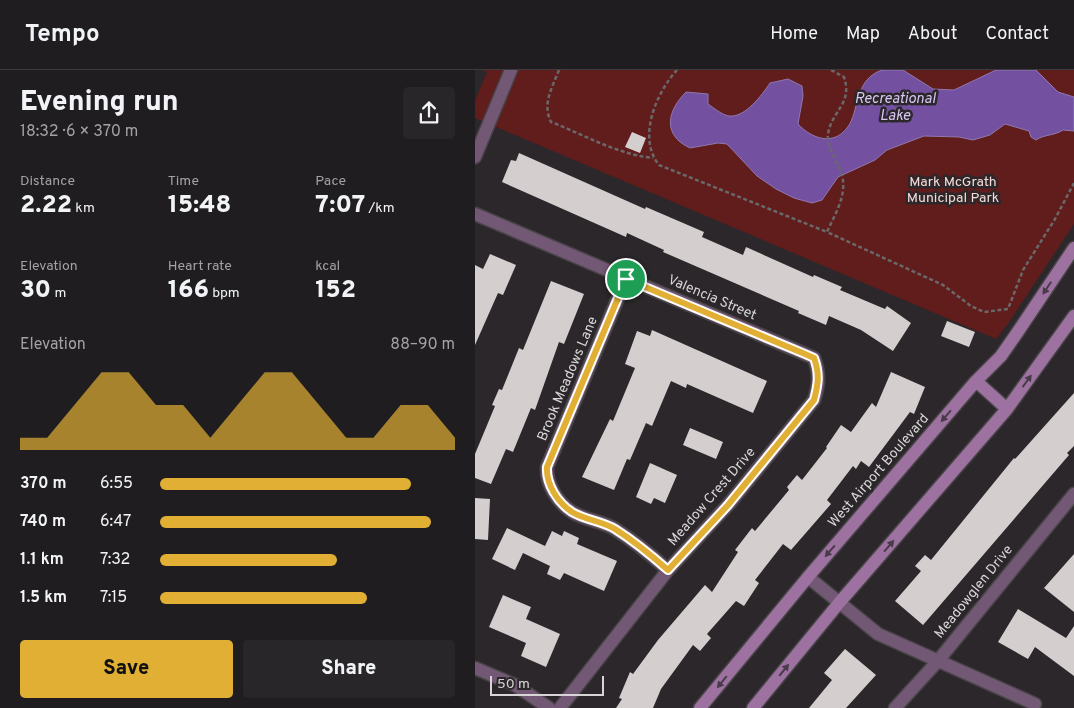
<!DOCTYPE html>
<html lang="en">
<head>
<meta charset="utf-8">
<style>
  :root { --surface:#201d20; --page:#282629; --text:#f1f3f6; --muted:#a2a2a5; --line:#3d3b3e; --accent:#e0af34 }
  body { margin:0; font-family:Overpass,sans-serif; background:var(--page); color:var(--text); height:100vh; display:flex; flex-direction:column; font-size:19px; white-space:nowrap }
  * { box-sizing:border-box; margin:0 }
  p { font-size:16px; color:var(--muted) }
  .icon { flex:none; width:28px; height:28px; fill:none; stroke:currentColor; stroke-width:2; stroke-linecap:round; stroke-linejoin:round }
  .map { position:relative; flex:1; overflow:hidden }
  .sheet { display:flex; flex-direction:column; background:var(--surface); width:475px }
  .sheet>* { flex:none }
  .scale { position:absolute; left:15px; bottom:12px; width:114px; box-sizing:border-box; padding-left:5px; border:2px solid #d7d5d6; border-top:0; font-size:14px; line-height:18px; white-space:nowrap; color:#d7d5d6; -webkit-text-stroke:4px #2b272a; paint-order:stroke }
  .pin { position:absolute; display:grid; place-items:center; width:42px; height:42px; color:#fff; margin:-21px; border:2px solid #fff; border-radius:50%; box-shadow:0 1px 5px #0007 }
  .round { display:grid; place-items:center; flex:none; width:52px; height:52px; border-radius:5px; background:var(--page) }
  .summary { display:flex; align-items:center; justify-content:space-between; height:85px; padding:0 20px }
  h1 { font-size:28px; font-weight:800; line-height:38px }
  .figures { display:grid; grid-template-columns:repeat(3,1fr); gap:8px; height:85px; padding:5px 20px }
  .figures div { display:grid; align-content:center }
  .figures b { font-size:25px; font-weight:800 }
  .figures small { font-size:14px; font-weight:400 }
  .figures p { font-size:14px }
  .chart { height:140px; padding:10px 20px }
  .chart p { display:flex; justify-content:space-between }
  .chart svg { width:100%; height:90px; margin-top:5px; fill:var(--accent); opacity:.7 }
  .action { display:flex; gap:10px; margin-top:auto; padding:10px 20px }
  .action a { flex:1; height:58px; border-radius:5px; background:var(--accent); color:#111; font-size:20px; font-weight:800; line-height:58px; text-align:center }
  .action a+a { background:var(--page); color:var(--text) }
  ul { padding:0 20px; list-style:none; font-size:16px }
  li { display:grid; grid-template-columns:80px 60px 1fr; align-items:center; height:38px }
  li i { height:12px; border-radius:6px; background:var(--accent) }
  header { display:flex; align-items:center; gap:30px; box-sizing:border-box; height:70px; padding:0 25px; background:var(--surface); border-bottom:1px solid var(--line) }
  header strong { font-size:24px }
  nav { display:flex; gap:28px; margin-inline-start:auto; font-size:18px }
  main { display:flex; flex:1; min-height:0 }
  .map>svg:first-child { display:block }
</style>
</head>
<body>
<header>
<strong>Tempo</strong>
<nav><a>Home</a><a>Map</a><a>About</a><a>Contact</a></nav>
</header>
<main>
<section class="sheet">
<div class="summary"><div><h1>Evening run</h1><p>18:32 · 6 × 370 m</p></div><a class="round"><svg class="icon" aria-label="share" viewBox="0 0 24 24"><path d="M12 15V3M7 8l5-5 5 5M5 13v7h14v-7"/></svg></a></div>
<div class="figures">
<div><p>Distance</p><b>2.22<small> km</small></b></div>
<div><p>Time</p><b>15:48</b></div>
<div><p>Pace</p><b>7:07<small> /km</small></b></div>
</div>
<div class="figures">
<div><p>Elevation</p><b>30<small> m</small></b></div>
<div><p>Heart rate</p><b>166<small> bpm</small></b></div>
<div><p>kcal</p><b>152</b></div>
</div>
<div class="chart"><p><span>Elevation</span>88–90 m</p>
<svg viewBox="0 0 160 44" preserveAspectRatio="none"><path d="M0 44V38L10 38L20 22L30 6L40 6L50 22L60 22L70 38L80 22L90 6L100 6L110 22L120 38L130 38L140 22L150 22L160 38V44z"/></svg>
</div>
<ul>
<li><b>370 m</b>6:55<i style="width:85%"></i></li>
<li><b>740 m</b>6:47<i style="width:92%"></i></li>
<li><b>1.1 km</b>7:32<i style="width:60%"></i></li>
<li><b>1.5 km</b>7:15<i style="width:70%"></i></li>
</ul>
<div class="action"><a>Save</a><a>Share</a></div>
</section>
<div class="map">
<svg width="599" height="638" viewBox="0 0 599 638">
  <rect width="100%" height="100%" fill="#2b272a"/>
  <path fill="#601d1c" d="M 7,0 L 599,0 L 599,154 L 532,255 L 521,269 L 0,48 L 0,31 L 12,2 Z"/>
  <path fill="#7350a0" stroke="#9178b0" d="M 407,0 L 428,0 L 458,19 L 479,20 L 521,0 L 561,0 L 583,22 L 599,27 L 599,61 L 588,60 C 579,66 570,64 561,70 L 556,67 L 554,61 L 530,54 L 515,65 L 498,70 L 484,67 L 449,66 L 412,80 L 400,90 L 363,107 L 347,130 L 337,133 L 319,128 L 301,119 L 282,106 L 252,74 L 243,73 L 215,78 C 187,65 192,41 211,22 L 233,24 L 233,34 C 239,38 247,45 254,46 C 270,48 287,25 295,13 L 313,9 L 327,16 L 328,26 L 323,54 C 337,69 358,76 372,58 C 385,42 378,10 407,0 Z"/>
  <path fill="#d4cecf" d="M 157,62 L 171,68 L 165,83 L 150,77 Z
    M 44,83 L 170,139 L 171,137 L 229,162 L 227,167 L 268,185 L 271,177 L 338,207 L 339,205 L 367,217 L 365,220 L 410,239 L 412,236 L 436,253 L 418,281 L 386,260 L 354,246 L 351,255 L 323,243 L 324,241 L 188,182 L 189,180 L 152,163 L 151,167 L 27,112 L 36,90 L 41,91 Z
    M 15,184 L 41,195 L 28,225 L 23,223 L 0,275 L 0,195 L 8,199 Z
    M 76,211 L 109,224 L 89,274 L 84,272 L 60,340 L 56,338 L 38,382 L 31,379 L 16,414 L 0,408 L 0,384 L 20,336 L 17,335 L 24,319 L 27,320 L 44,278 L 48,280 Z
    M 472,251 L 500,262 L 494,277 L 466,266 Z
    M 177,260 L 292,311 L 278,343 L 212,314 L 211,318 L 196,311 L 177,356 L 171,353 L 155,390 L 152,389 L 139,420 L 107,407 L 135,349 L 138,351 L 160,298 L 150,294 L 162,261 L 175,266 Z
    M 416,302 L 450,317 L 439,344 L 435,342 L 394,397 L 386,391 L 381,399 L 378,396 L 352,430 L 356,434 L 316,480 L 308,474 L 280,510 L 284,513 L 269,536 L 261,531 L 232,564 L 236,568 L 225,581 L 218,575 L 186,619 L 178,638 L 141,638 L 147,629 L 144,628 L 155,602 L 158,604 L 183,570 L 230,515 L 237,522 L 263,482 L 260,480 L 277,458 L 280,461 L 314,420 L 312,417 L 322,405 L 327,410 L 352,378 L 351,377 L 366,355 L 376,362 L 397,333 L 401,337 Z
    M 599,323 L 599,376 L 592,383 L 594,385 L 448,555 L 420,531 L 446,501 L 440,496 L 450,485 L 456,490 L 539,388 L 540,389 Z
    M 215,358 L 248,372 L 241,389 L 208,375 Z
    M 175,393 L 202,405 L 190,433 L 179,428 L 176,434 L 161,427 Z
    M 0,428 L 15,429 L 13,470 L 0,469 Z
    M 32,458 L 70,476 L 77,461 L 87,466 L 89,461 L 104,468 L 102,474 L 142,491 L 129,521 L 89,503 L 85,510 L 72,504 L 75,496 L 48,483 L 40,500 L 17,489 Z
    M 599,484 L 599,542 L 569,518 Z
    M 28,525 L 56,537 L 51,549 L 85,564 L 71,597 L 46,586 L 51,573 L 14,557 Z
    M 543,539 L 591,568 L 599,556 L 599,606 L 560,577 L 553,589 L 523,572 Z
    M 370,579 L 401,605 L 371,638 L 334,638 L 357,610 L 349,603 Z"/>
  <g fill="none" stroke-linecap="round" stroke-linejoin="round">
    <g stroke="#474346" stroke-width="15">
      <path id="minor" d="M 0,87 L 36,0
        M 0,144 L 330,284 L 339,288 C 345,304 344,315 339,330 L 253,435 L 193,500 L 85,638
        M 151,209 L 72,397 C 71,414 82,432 97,442 C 110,450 127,451 140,459 C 159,471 176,485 193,500
        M 333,507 L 403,564 L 560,634
        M 0,598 L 40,615 L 74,638
        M 420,638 L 462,592 L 599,424"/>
    </g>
    <g stroke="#474346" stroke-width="15">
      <path id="secondary" d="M 501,311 L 532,339
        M 225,638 L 333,507 L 501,311 L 526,286 L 542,263 L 599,178
        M 278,638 L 364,533 L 532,339 L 599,246"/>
    </g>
    <path stroke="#6b686a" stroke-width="2.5" stroke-dasharray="4 2.5" stroke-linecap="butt" d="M 84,0 C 77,18 67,34 76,52 C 110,65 141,84 178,88
      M 202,0 C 181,23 162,68 184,95 L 352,162
      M 356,0 L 369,7 C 378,34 357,40 353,64 C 351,79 367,96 368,111 C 370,129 359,146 352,162 L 468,215 L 496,236 L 509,242 L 533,239 L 548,200 L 580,149 L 599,113"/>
    <use href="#minor" stroke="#735876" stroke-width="12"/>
    <use href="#secondary" stroke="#9d72a1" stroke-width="12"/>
  </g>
  <defs><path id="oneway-solid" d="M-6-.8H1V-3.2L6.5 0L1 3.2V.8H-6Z" transform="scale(1.25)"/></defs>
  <g fill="#483a48">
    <use href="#oneway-solid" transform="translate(572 218) rotate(124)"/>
    <use href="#oneway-solid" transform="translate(552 311) rotate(-54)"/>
    <use href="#oneway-solid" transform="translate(471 346) rotate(131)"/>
    <use href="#oneway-solid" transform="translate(414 476) rotate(-49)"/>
    <use href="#oneway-solid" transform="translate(355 481) rotate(131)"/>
    <use href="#oneway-solid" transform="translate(309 600) rotate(-51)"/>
    <use href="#oneway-solid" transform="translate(247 612) rotate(129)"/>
  </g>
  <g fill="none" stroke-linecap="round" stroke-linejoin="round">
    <g stroke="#fff" stroke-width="10">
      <path id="route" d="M 151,209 L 330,284 L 339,288 C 345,304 343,315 339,330 L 253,435 L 193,500 C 176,485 159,471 140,459 C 127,451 110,450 97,442 C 82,432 71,414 72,397 Z"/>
    </g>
    <use href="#route" stroke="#e0af34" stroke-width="6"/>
  </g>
  <g text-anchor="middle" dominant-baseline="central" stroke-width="5" stroke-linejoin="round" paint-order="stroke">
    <g font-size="14" fill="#f7dbd8" stroke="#2b272a">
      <text x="478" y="112">Mark McGrath<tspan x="478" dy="16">Municipal Park</tspan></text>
    </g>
    <g font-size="14" fill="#d7d5d6" stroke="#2b272a">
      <text transform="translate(237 228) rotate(23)">Valencia Street</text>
      <text transform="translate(93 309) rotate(-67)">Brook Meadows Lane</text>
      <text transform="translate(404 401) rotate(-49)">West Airport Boulevard</text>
      <text transform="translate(237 427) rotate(-49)">Meadow Crest Drive</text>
      <text transform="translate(499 522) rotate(-51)">Meadowglen Drive</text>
    </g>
    <g font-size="15" font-style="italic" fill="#d8c7f3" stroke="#2b272a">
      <text x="420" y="29">Recreational<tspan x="420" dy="17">Lake</tspan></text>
    </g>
  </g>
</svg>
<div class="scale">50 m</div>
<div class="pin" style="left:151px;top:209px;background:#1e9e55"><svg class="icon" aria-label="arrive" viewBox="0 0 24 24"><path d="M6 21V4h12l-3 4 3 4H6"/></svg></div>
</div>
</main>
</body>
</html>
